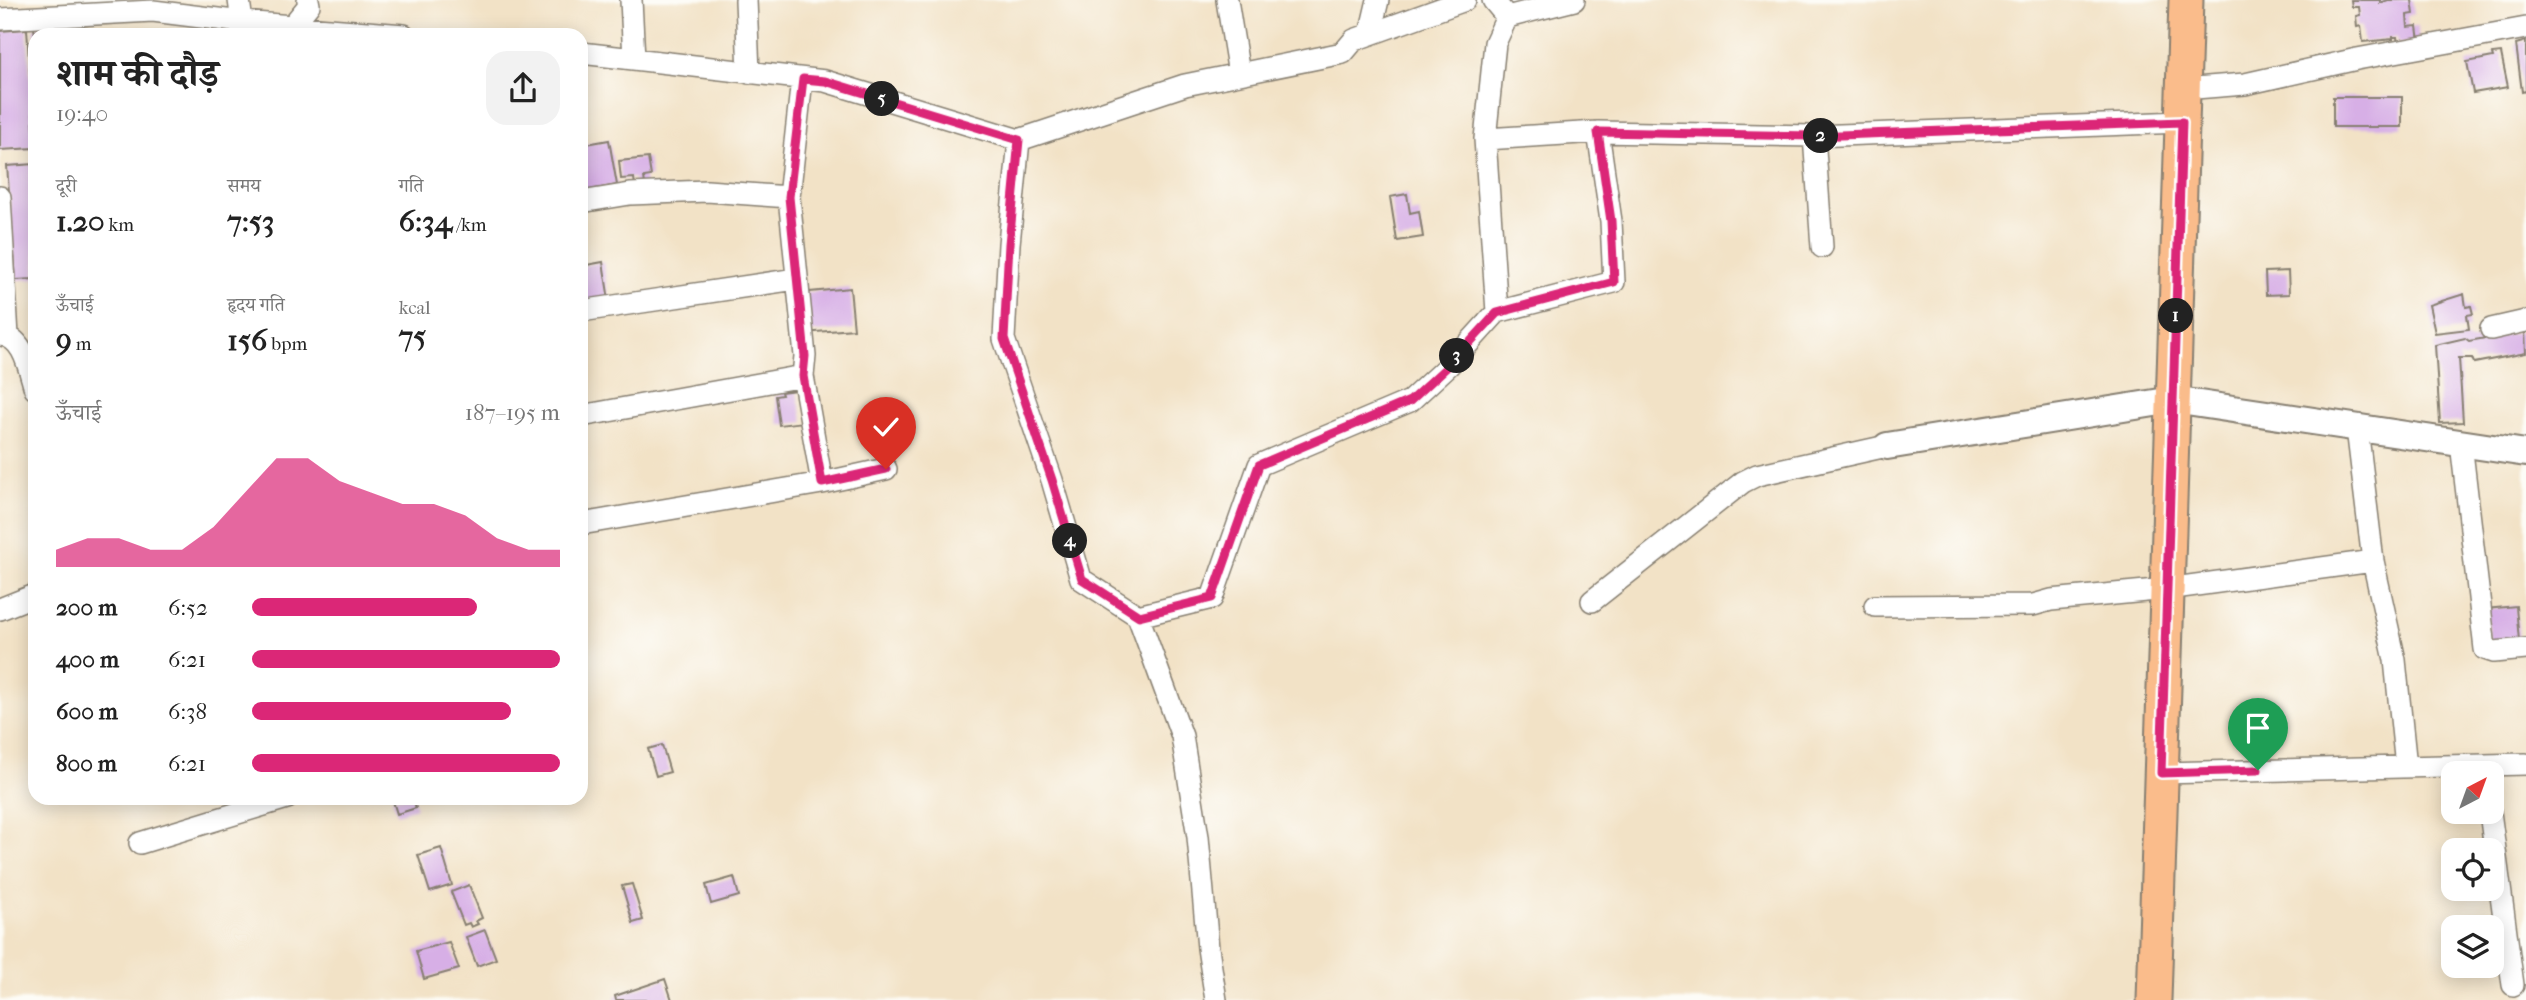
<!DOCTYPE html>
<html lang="hi">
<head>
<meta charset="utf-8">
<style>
  :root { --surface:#fff; --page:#f2f2f2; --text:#222; --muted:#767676; --accent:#db2777 }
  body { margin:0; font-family:"IM FELL French Canon","Noto Serif Devanagari",serif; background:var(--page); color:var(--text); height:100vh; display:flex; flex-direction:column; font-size:26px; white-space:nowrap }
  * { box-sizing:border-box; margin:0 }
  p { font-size:23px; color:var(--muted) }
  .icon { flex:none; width:38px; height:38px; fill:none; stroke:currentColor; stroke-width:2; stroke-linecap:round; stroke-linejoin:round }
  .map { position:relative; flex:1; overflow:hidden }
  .side { position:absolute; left:28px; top:28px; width:560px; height:777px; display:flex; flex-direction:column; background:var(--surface); border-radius:21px; box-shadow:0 4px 18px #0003 }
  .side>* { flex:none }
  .needle { width:46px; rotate:41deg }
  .controls { position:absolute; left:2441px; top:761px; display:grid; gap:14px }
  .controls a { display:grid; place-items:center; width:63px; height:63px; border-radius:14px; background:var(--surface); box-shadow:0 4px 18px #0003; font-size:35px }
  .pin { position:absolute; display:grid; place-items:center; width:60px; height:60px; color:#fff; margin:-72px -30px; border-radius:50% 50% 50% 0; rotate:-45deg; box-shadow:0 0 7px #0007 }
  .pin .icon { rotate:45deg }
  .km { position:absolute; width:35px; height:35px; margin:-18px; border-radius:50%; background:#222; color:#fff; font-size:19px; line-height:35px; text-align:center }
  .round { display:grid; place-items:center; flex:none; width:74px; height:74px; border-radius:21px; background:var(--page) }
  .overview { display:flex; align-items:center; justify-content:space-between; height:119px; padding:0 28px }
  h1 { font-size:38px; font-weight:700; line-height:52px }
  .figures { display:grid; grid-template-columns:repeat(3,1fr); gap:10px; height:119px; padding:7px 28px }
  .figures div { display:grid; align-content:center }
  .figures b { font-size:30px; font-weight:700 }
  .figures small { font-size:19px; font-weight:400 }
  .figures p { font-size:19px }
  .chart { height:196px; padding:14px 28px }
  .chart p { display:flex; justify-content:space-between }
  .chart svg { width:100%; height:126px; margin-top:7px; fill:var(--accent); opacity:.7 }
  ul { padding:0 28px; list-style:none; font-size:23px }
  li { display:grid; grid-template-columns:112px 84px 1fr; align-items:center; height:52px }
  li i { height:18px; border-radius:9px; background:var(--accent) }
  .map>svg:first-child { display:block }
</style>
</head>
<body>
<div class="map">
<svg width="2526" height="1000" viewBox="0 0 2526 1000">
  <rect width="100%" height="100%" fill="#fdfcf7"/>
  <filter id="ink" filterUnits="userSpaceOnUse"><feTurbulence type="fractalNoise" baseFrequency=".0143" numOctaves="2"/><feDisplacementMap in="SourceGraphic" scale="14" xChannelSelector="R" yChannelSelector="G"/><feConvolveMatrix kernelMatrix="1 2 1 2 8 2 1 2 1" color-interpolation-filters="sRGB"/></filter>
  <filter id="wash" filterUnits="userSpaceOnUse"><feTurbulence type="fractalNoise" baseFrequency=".00686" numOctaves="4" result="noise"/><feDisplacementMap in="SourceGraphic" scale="28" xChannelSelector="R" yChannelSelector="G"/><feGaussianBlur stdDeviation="1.57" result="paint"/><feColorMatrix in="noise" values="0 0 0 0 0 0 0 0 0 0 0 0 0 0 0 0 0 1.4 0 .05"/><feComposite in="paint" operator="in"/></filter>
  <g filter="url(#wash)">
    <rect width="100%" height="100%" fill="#f2e2c6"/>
    <g id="blocks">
      <path fill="#d7afe6" d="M 2351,0 L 2380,0 L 2380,3 L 2388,0 L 2412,0 L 2414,14 L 2407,15 L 2408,27 L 2417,26 L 2419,41 L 2398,44 L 2397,37 L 2393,37 L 2393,39 L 2363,42 L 2361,26 L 2357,27 L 2356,16 L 2360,15 L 2359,7 L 2352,7 Z
        M 77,25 L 77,35 L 35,35 L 34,28 Z
        M 27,29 L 35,148 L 0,150 L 0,31 Z
        M 2526,41 L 2526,91 L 2522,92 L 2516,44 Z
        M 2501,53 L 2508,87 L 2473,93 L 2467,62 L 2493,57 L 2492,54 Z
        M 2333,97 L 2402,97 L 2402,127 L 2333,127 Z
        M 609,140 L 617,185 L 584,191 L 581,178 L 581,145 Z
        M 648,158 L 651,176 L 644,177 L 645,184 L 635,185 L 634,178 L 621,179 L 619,161 Z
        M 35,164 L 35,279 L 16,280 L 7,166 Z
        M 1407,194 L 1410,213 L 1419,211 L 1423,237 L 1397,241 L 1390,197 Z
        M 603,262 L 609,300 L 585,304 L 581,266 Z
        M 2288,271 L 2289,294 L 2266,295 L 2265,272 Z
        M 850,288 L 854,329 L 803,333 L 800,293 Z
        M 2464,294 L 2466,307 L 2471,306 L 2473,314 L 2467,315 L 2469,329 L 2435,333 L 2429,305 Z
        M 2525,331 L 2526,353 L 2474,363 L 2472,358 L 2459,358 L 2463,422 L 2440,423 L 2435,345 L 2465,338 L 2469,341 Z
        M 796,390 L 804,422 L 779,425 L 775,396 L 782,395 L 781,392 Z
        M 2516,606 L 2519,641 L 2490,644 L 2486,609 Z
        M 662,745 L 670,772 L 656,776 L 648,749 Z
        M 392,798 L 413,798 L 416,808 L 397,814 Z
        M 441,848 L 452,885 L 430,892 L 418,855 Z
        M 734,877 L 739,896 L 711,904 L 706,885 Z
        M 632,884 L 643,920 L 633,923 L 622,886 Z
        M 469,885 L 482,918 L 476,921 L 478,924 L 471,927 L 469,923 L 464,925 L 451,892 Z
        M 485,930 L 496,959 L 477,966 L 466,937 Z
        M 449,942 L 459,969 L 424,979 L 416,951 Z
        M 665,979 L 672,1000 L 616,1000 L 615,996 Z"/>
    </g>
  </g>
  <g filter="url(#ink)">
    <use href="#blocks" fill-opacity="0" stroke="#877f71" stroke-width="2"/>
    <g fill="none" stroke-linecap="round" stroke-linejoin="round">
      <g stroke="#877f71" stroke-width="24">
        <path id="minor" d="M 239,0 L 242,22
          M 631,0 L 634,59
          M 746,0 L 749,73
          M 1227,0 L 1239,74
          M 1493,0 L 1507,17 L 1574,0
          M 0,19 L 153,11 L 242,22 L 404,35
          M 1370,34 L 1378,0
          M 291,35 L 292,26 L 309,5 L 308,0
          M 581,53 L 825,81 L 1019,140 L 1185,85 L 1343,53 L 1354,40 L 1465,0
          M 802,79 L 789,197 L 805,356 L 803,376 L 822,483
          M 2183,89 L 2245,84 L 2357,59 L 2526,28
          M 1814,136 L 1822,247
          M 1485,139 L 1598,132 L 1814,136 L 2182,122
          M 1019,140 L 1009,244 L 1004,339 L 1052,480 L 1081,579 L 1138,616 L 1212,598 L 1259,465 L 1410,401 L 1449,365 L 1497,312 L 1485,139 L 1495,43 L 1507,17
          M 0,197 L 8,336
          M 581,202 L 630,194 L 707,191 L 789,197
          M 581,311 L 796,279
          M 1497,312 L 1614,282 L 1611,221 L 1598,132
          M 2491,329 L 2526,321
          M 0,335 C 24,336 29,370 35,389
          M 581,416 L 803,376
          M 2357,428 L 2373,561 L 2395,660 L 2406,767
          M 2461,443 L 2485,649 L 2494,652 L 2526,649
          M 581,524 L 822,483 L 886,469
          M 1592,601 L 1743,482 L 1757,475 L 1887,446
          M 1875,606 L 2033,605 L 2051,600 L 2167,589 L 2373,561
          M 0,609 L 35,595
          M 1138,616 L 1182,736 L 1198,837 L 1208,948 L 1216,1000
          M 2161,773 L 2526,764
          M 2490,812 L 2513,985
          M 140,843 L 287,798"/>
      </g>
      <g stroke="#877f71" stroke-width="30">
        <path id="tertiary" d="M 1887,446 L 2173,400 L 2526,453"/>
      </g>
      <g stroke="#877f71" stroke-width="37">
        <path id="primary" d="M 2154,1000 L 2186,0"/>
      </g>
      <use href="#minor" stroke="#fff" stroke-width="21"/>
      <use href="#tertiary" stroke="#fff" stroke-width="26"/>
      <use href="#primary" stroke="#fabc8b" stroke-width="33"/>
    </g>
  </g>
  <g fill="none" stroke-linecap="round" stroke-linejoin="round" filter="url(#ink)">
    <g stroke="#fff" stroke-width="14">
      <path id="route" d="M 886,469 L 822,483 L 803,376 L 805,356 L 789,197 L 803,79 L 825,81 L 1019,140 L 1009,244 L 1004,339 L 1052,480 L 1082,579 L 1139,616 L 1212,598 L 1259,465 L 1410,401 L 1449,365 L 1497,313 L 1614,282 L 1611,221 L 1598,132 L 1814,136 L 2182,122 L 2161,773 L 2258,770"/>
    </g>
    <use href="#route" stroke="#db2777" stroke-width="9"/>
  </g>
</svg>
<div class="controls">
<a><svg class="needle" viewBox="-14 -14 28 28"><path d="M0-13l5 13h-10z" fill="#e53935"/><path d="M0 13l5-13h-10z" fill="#767676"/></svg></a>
<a><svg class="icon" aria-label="locate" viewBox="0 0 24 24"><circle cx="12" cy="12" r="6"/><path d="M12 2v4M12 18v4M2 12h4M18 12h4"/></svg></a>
<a><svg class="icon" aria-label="layers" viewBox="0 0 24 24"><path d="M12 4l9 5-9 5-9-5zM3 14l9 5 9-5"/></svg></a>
</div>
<div class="pin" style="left:2258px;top:770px;background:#1e9e55"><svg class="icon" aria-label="arrive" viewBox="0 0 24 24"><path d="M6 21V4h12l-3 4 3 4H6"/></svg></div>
<div class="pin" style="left:886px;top:469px;background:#d93025"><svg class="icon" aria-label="check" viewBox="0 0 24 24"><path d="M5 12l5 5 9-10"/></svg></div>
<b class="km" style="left:2176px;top:316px">1</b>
<b class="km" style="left:1821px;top:136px">2</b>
<b class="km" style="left:1457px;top:356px">3</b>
<b class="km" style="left:1070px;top:541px">4</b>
<b class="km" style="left:882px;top:99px">5</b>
<section class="side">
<div class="overview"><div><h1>शाम की दौड़</h1><p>19:40</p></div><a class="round"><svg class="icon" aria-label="share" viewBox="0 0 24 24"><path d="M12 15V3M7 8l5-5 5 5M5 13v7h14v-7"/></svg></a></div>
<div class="figures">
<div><p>दूरी</p><b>1.20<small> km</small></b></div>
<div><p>समय</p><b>7:53</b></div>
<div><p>गति</p><b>6:34<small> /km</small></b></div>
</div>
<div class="figures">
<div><p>ऊँचाई</p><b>9<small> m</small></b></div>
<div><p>हृदय गति</p><b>156<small> bpm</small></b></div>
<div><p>kcal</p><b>75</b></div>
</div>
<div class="chart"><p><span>ऊँचाई</span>187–195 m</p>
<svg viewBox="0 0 160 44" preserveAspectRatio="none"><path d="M0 44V38L10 34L20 34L30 38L40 38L50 30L60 18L70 6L80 6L90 14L100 18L110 22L120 22L130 26L140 34L150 38L160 38V44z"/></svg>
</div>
<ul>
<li><b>200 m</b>6:52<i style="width:73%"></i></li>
<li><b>400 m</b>6:21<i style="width:100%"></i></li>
<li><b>600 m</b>6:38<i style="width:84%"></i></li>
<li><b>800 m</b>6:21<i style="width:100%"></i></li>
</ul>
</section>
</div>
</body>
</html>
